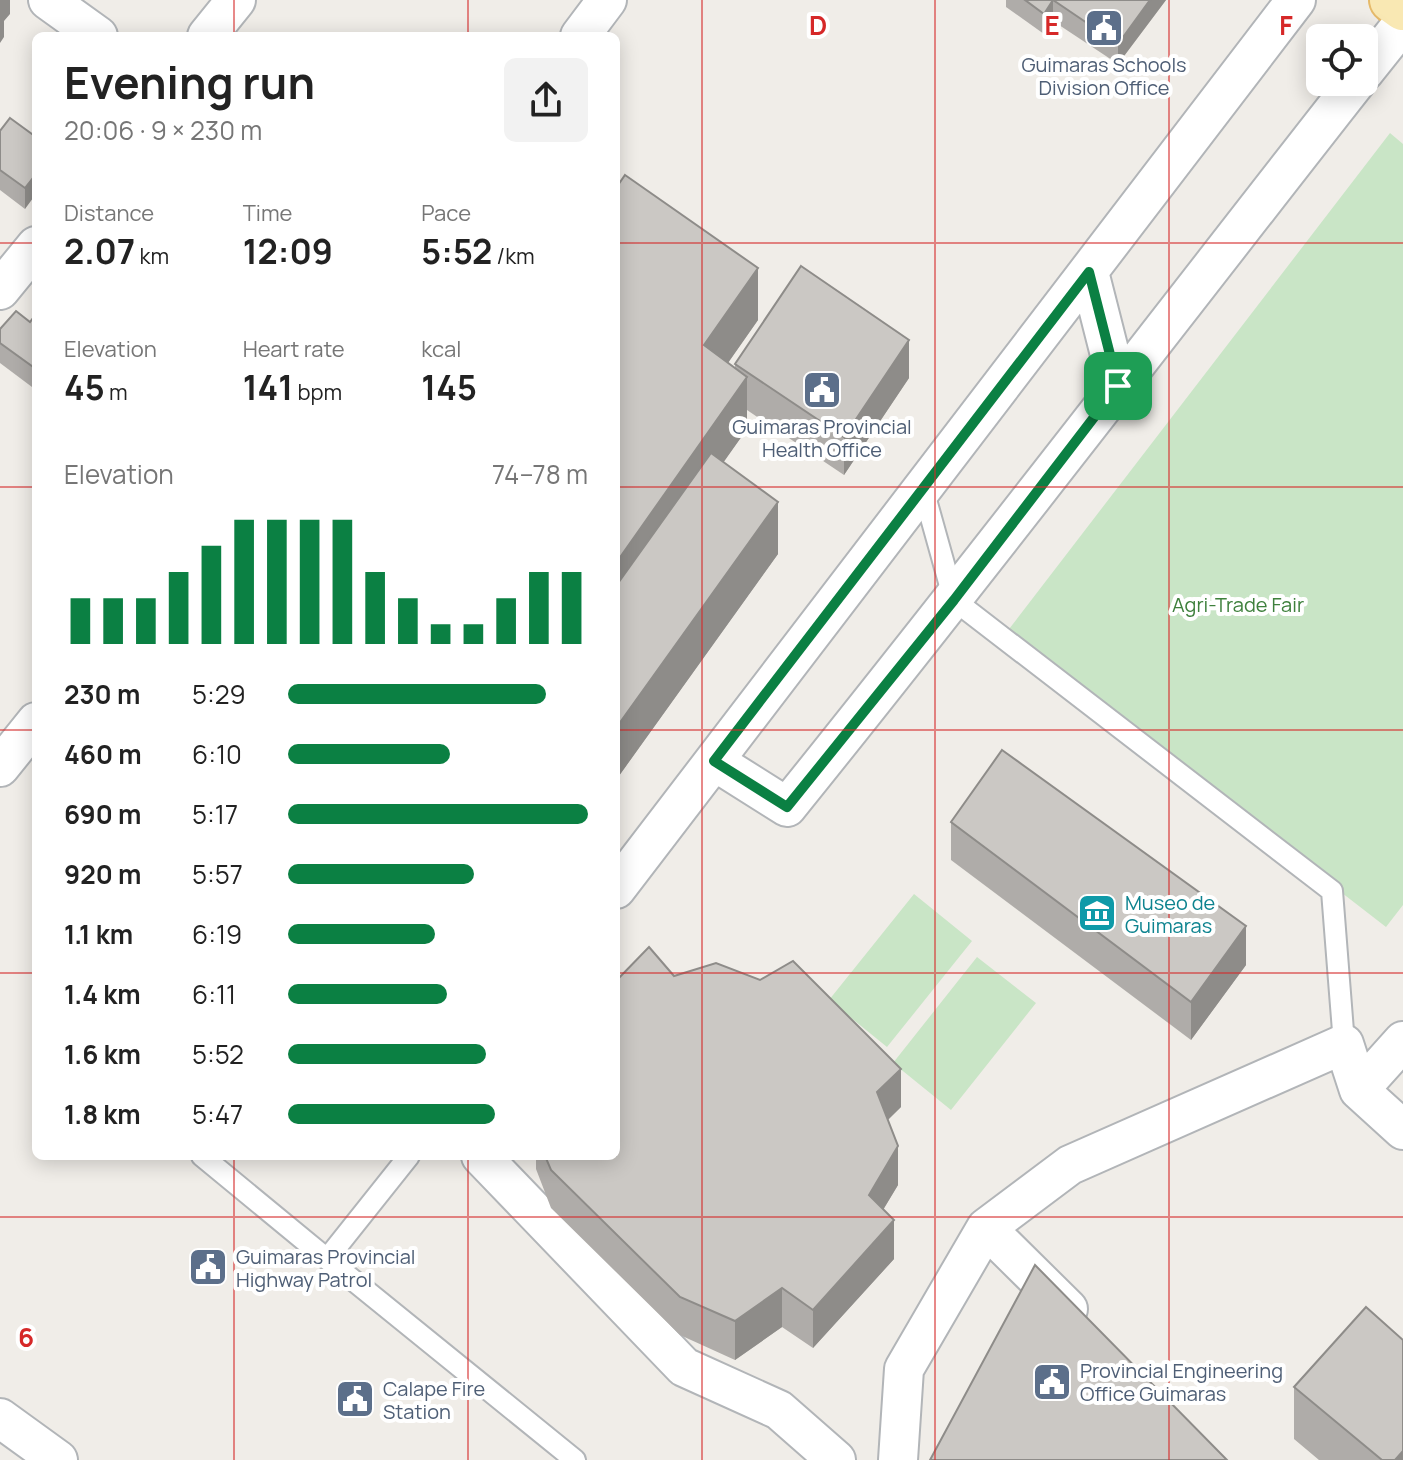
<!DOCTYPE html>
<html lang="en">
<head>
<meta charset="utf-8">
<style>
  :root { --surface:#fff; --page:#f2f2f2; --text:#222; --muted:#767676; --accent:#0b8043 }
  body { margin:0; font-family:Manrope,sans-serif; background:var(--page); color:var(--text); height:100vh; display:flex; flex-direction:column; font-size:30px; white-space:nowrap }
  * { box-sizing:border-box; margin:0 }
  p { font-size:26px; color:var(--muted) }
  .icon { flex:none; width:44px; height:44px; fill:none; stroke:currentColor; stroke-width:2; stroke-linecap:round; stroke-linejoin:round }
  .map { position:relative; flex:1; overflow:hidden }
  .drawer { position:absolute; left:32px; top:32px; width:588px; height:1128px; display:flex; flex-direction:column; background:var(--surface); border-radius:12px; box-shadow:0 4px 20px #0003 }
  .drawer>* { flex:none }
  .buttons { position:absolute; left:1306px; top:24px; display:grid; gap:16px }
  .buttons a { display:grid; place-items:center; width:72px; height:72px; border-radius:12px; background:var(--surface); box-shadow:0 4px 20px #0003; font-size:40px }
  .pin { position:absolute; display:grid; place-items:center; width:68px; height:68px; color:#fff; margin:-34px; border-radius:16px; box-shadow:0 4px 12px #0006 }
  .round { display:grid; place-items:center; flex:none; width:84px; height:84px; border-radius:12px; background:var(--page) }
  .overview { display:flex; align-items:center; justify-content:space-between; height:136px; padding:0 32px }
  h1 { font-size:44px; font-weight:700; line-height:60px }
  .stats { display:grid; grid-template-columns:repeat(3,1fr); gap:12px; height:136px; padding:8px 32px }
  .stats div { display:grid; align-content:center }
  .stats b { font-size:34px; font-weight:700 }
  .stats small { font-size:22px; font-weight:400 }
  .stats p { font-size:22px }
  .chart { height:224px; padding:16px 32px }
  .chart p { display:flex; justify-content:space-between }
  .chart svg { width:100%; height:144px; margin-top:8px; stroke:var(--accent); stroke-width:6 }
  ul { padding:0 32px; list-style:none; font-size:26px }
  li { display:grid; grid-template-columns:128px 96px 1fr; align-items:center; height:60px }
  li i { height:20px; border-radius:10px; background:var(--accent) }
  .map>svg:first-child { display:block }
</style>
</head>
<body>
<div class="map">
<svg width="1403" height="1460" viewBox="0 0 1403 1460">
  <rect width="100%" height="100%" fill="#f0ede8"/>
  <path fill="#c9e5c6" d="M 1390,133 L 1403,144 L 1403,905 L 1386,927 L 1006,633 Z
    M 914,894 L 972,941 L 887,1047 L 829,1000 Z
    M 977,957 L 1036,1003 L 951,1110 L 893,1063 Z"/>
  <g fill="none" stroke-linecap="round" stroke-linejoin="round">
    <g stroke="#b2b5b8" stroke-width="24">
      <path id="service" d="M 923,489 L 954,600 L 1332,891 L 1344,1044
        M 202,1156 L 327,1259 L 409,1156
        M 327,1259 L 575,1460"/>
    </g>
    <g stroke="#b2b5b8" stroke-width="42">
      <path id="minor" d="M 48,0 L 98,36
        M 207,36 L 236,0
        M 580,36 L 607,0
        M 1364,72 L 1403,23
        M 1089,272 L 1118,386
        M 0,290 L 36,246
        M 714,761 L 787,807 C 980,568 1166,324 1356,82
        M 0,767 L 36,722
        M 616,889 L 1296,0
        M 1403,1041 L 1359,1090 L 1403,1130
        M 481,1156 L 684,1367 L 779,1410 L 836,1460
        M 986,1228 L 1068,1309
        M 0,1418 L 58,1460
        M 898,1460 L 904,1369 L 986,1228 L 1070,1165 L 1344,1044 L 1359,1090"/>
    </g>
    <g stroke="#e6ba6a" stroke-width="48">
      <path id="primary" d="M 1392,0 L 1403,8"/>
    </g>
    <use href="#service" stroke="#fff" stroke-width="20"/>
    <use href="#minor" stroke="#fff" stroke-width="38"/>
    <use href="#primary" stroke="#f9e8b3" stroke-width="44"/>
  </g>
  <path fill="#afaca9" d="M 1006,0 L 1166,0 L 1118,64 L 1053,21 L 1044,34 L 1006,7 Z
    M 0,131 L 36,137 L 25,209 L 0,190 Z
    M 616,188 L 758,320 L 728,363 L 735,368 L 735,364 L 909,378 L 844,475 L 747,410 L 747,429 L 723,462 L 778,554 L 616,780 Z
    M 36,314 L 36,390 L 0,363 L 0,329 L 30,322 Z
    M 951,822 L 1246,965 L 1191,1040 L 951,860 Z
    M 901,1107 L 888,1120 L 898,1185 L 883,1210 L 894,1259 L 813,1348 L 782,1327 L 735,1360 L 680,1335 L 551,1208 L 536,1169 L 536,1156 L 616,1156 Z
    M 1294,1387 L 1403,1460 L 1319,1460 L 1294,1439 Z"/>
  <path fill="#8e8c89" d="M 0,0 L 10,0 L 10,14 L 4,21 L 4,37 L 0,43 Z
    M 1053,0 L 1053,21 L 1044,34 L 1044,14 Z
    M 1150,0 L 1166,0 L 1118,64 L 1118,44 Z
    M 36,174 L 36,194 L 25,209 L 25,188 Z
    M 758,268 L 758,320 L 704,397 L 704,345 Z
    M 909,340 L 909,378 L 844,475 L 844,437 Z
    M 747,377 L 747,429 L 616,615 L 616,563 Z
    M 778,502 L 778,554 L 616,780 L 616,728 Z
    M 1246,926 L 1246,965 L 1191,1040 L 1191,1002 Z
    M 901,1069 L 901,1107 L 877,1130 L 877,1092 Z
    M 898,1146 L 898,1185 L 869,1233 L 869,1195 Z
    M 894,1220 L 894,1259 L 813,1348 L 813,1310 Z
    M 782,1288 L 782,1327 L 735,1360 L 735,1321 Z
    M 1403,1451 L 1403,1460 L 1395,1460 Z"/>
  <path fill="#cbc8c4" stroke="#8e8c89" stroke-width="2" d="M 1025,0 L 1150,0 L 1118,44 L 1053,0 L 1044,14 Z
    M 10,118 L 36,137 L 36,174 L 25,188 L 0,170 L 0,131 Z
    M 625,175 L 758,268 L 704,345 L 747,377 L 616,563 L 616,188 Z
    M 801,266 L 909,340 L 844,437 L 735,364 Z
    M 16,311 L 30,322 L 36,314 L 36,369 L 0,343 L 0,329 Z
    M 711,453 L 778,502 L 616,728 L 616,586 Z
    M 1002,750 L 1246,926 L 1191,1002 L 951,822 Z
    M 649,947 L 674,976 L 716,963 L 760,980 L 793,961 L 901,1069 L 877,1092 L 898,1146 L 869,1195 L 894,1220 L 813,1310 L 782,1288 L 735,1321 L 680,1297 L 551,1170 L 545,1156 L 616,1156 L 616,981 Z
    M 1035,1265 L 1227,1460 L 930,1460 Z
    M 1366,1307 L 1403,1340 L 1403,1451 L 1395,1460 L 1382,1460 L 1294,1387 Z"/>
  <g fill="none" stroke-linecap="round" stroke-linejoin="round">
    <g stroke="#fff" stroke-width="16">
      <path id="route" d="M 1089,272 L 1118,386 L 954,600 L 787,807 L 714,761 Z"/>
    </g>
    <use href="#route" stroke="#0b8043" stroke-width="10"/>
  </g>
  <path fill="none" stroke="#d62828" stroke-width="2" stroke-opacity="0.55" d="M 234,0 L 234,36M 468,0 L 468,36M 702,0 L 702,1460M 935,0 L 935,1460M 1169,0 L 1169,1460M 0,243 L 36,243M 616,243 L 1403,243M 0,487 L 36,487M 616,487 L 1403,487M 0,730 L 36,730M 616,730 L 1403,730M 0,973 L 36,973M 616,973 L 1403,973M 234,1156 L 234,1460M 468,1156 L 468,1460M 0,1217 L 1403,1217"/>
  <defs>
    <g id="civic-square" transform="scale(2)"><rect x="-9" y="-9" width="18" height="18" rx="4" fill="#5c6f8a" stroke="#fff"/><path d="M-.6-6.5H3V-4.5H.6V-3L4-1V1h2V6H-6V1h2V-1L-.6-3ZM-1.2 2.5V6h2.4V2.5Z" fill="#fff"/></g>
    <g id="museum-square" transform="scale(2)"><rect x="-9" y="-9" width="18" height="18" rx="4" fill="#0f9aa8" stroke="#fff"/><path d="M0-6L6-3V-2H-6V-3ZM-5-1h2V3h-2ZM-1-1h2V3h-2ZM3-1h2V3H3ZM-6 4H6V6H-6Z" fill="#fff"/></g>
  </defs>
  <g fill-rule="evenodd">
    <use href="#civic-square" x="1104" y="28"/>
    <use href="#civic-square" x="822" y="390"/>
    <use href="#museum-square" x="1097" y="913"/>
    <use href="#civic-square" x="208" y="1267"/>
    <use href="#civic-square" x="1052" y="1382"/>
    <use href="#civic-square" x="355" y="1399"/>
  </g>
  <g text-anchor="middle" dominant-baseline="central" stroke-width="8" stroke-linejoin="round" paint-order="stroke">
    <g font-size="20" fill="#4e5e75" stroke="#fff" text-anchor="start">
      <text x="1104" y="64" text-anchor="middle">Guimaras Schools<tspan x="1104" dy="23">Division Office</tspan></text>
      <text x="822" y="426" text-anchor="middle">Guimaras Provincial<tspan x="822" dy="23">Health Office</tspan></text>
      <text x="236" y="1256">Guimaras Provincial<tspan x="236" dy="23">Highway Patrol</tspan></text>
      <text x="1080" y="1370">Provincial Engineering<tspan x="1080" dy="23">Office Guimaras</tspan></text>
      <text x="383" y="1388">Calape Fire<tspan x="383" dy="23">Station</tspan></text>
    </g>
    <g font-size="20" fill="#3e803c" stroke="#fff">
      <text x="1238" y="604">Agri-Trade Fair</text>
    </g>
    <g font-size="20" fill="#0d838f" stroke="#fff" text-anchor="start">
      <text x="1125" y="902">Museo de<tspan x="1125" dy="23">Guimaras</tspan></text>
    </g>
  </g>
  <g font-size="26" text-anchor="middle" font-weight="bold" fill="#d62828" stroke="#fff" stroke-width="8" stroke-linejoin="round" paint-order="stroke">
    <text x="818" y="35">D</text>
    <text x="1052" y="35">E</text>
    <text x="1286" y="35">F</text>
    <text x="26" y="1347">6</text>
  </g>
</svg>
<div class="buttons">
<a><svg class="icon" aria-label="locate" viewBox="0 0 24 24"><circle cx="12" cy="12" r="6"/><path d="M12 2v4M12 18v4M2 12h4M18 12h4"/></svg></a>
</div>
<div class="pin" style="left:1118px;top:386px;background:#1e9e55"><svg class="icon" aria-label="arrive" viewBox="0 0 24 24"><path d="M6 21V4h12l-3 4 3 4H6"/></svg></div>
<section class="drawer">
<div class="overview"><div><h1>Evening run</h1><p>20:06 · 9 × 230 m</p></div><a class="round"><svg class="icon" aria-label="share" viewBox="0 0 24 24"><path d="M12 15V3M7 8l5-5 5 5M5 13v7h14v-7"/></svg></a></div>
<div class="stats">
<div><p>Distance</p><b>2.07<small> km</small></b></div>
<div><p>Time</p><b>12:09</b></div>
<div><p>Pace</p><b>5:52<small> /km</small></b></div>
</div>
<div class="stats">
<div><p>Elevation</p><b>45<small> m</small></b></div>
<div><p>Heart rate</p><b>141<small> bpm</small></b></div>
<div><p>kcal</p><b>145</b></div>
</div>
<div class="chart"><p><span>Elevation</span>74–78 m</p>
<svg viewBox="0 0 160 44" preserveAspectRatio="none"><path d="M5 44V30M15 44V30M25 44V30M35 44V22M45 44V14M55 44V6M65 44V6M75 44V6M85 44V6M95 44V22M105 44V30M115 44V38M125 44V38M135 44V30M145 44V22M155 44V22"/></svg>
</div>
<ul>
<li><b>230 m</b>5:29<i style="width:86%"></i></li>
<li><b>460 m</b>6:10<i style="width:54%"></i></li>
<li><b>690 m</b>5:17<i style="width:100%"></i></li>
<li><b>920 m</b>5:57<i style="width:62%"></i></li>
<li><b>1.1 km</b>6:19<i style="width:49%"></i></li>
<li><b>1.4 km</b>6:11<i style="width:53%"></i></li>
<li><b>1.6 km</b>5:52<i style="width:66%"></i></li>
<li><b>1.8 km</b>5:47<i style="width:69%"></i></li>
</ul>
</section>
</div>
</body>
</html>
